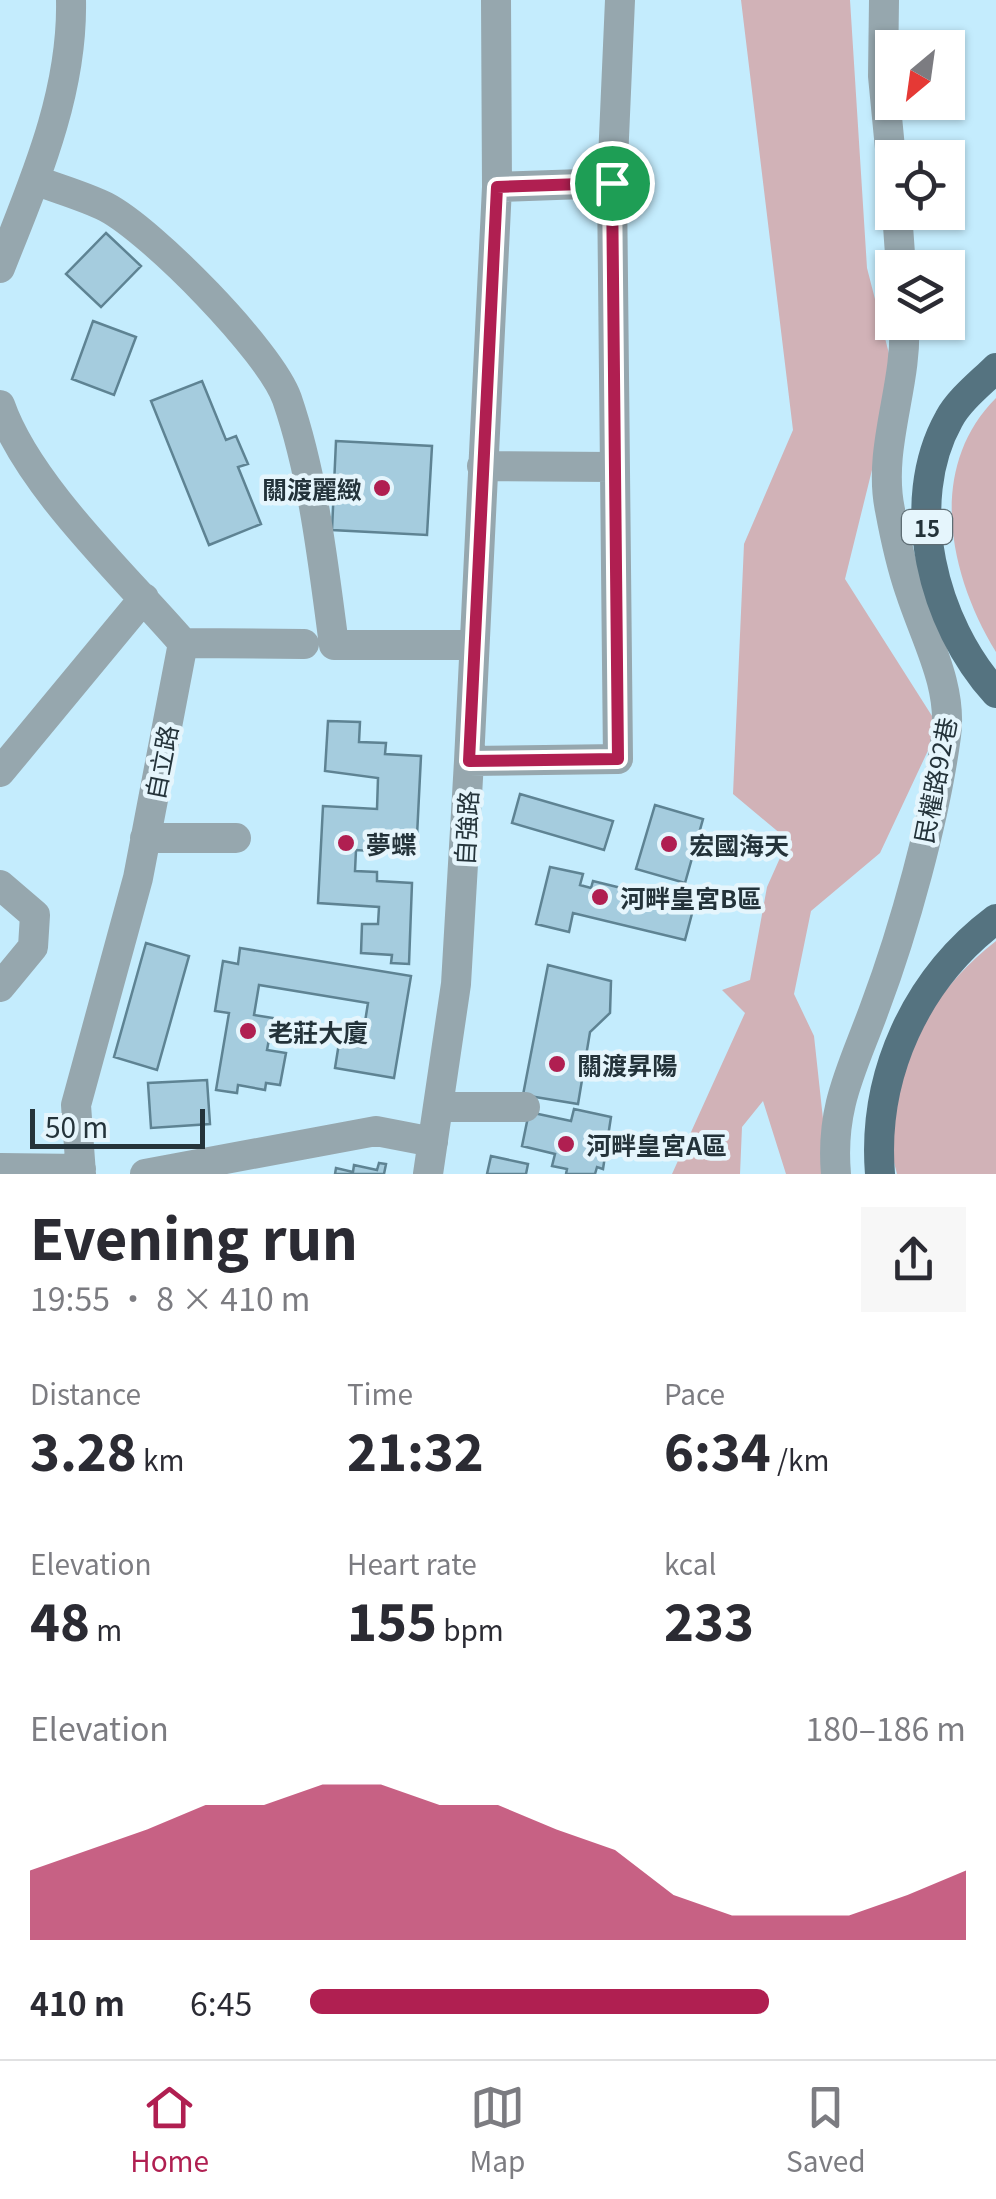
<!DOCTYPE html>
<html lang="en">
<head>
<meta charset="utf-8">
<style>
  :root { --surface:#fff; --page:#f7f7f7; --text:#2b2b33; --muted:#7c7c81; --line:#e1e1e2; --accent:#b01f51 }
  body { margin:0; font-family:Georgia,"Noto Sans TC",serif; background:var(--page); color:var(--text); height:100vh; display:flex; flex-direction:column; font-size:38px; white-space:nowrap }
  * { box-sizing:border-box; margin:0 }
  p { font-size:32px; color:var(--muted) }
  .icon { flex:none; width:55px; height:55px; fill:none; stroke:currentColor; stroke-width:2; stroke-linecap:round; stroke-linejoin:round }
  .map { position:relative; height:1174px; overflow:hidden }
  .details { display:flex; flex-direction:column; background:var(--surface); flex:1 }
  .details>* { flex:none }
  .needle { width:65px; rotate:209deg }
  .controls { position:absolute; left:875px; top:30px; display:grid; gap:20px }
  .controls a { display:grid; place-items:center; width:90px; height:90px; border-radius:0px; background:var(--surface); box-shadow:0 2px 8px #0004; font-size:50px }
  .scale { position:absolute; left:30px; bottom:25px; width:175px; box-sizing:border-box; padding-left:10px; border:5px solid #24333a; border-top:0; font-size:28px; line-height:35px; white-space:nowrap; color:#24333a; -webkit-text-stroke:8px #e5f5fc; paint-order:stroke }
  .pin { position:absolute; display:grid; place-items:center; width:85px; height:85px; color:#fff; margin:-42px; border:5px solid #fff; border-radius:50%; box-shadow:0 2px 10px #0007 }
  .round { display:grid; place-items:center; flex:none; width:105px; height:105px; border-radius:0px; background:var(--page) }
  .headline { display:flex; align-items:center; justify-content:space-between; height:170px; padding:0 30px }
  h1 { font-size:55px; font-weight:800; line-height:75px }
  .stats { display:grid; grid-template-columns:repeat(3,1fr); gap:15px; height:170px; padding:10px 30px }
  .stats div { display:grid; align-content:center }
  .stats b { font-size:50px; font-weight:800 }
  .stats small { font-size:28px; font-weight:400 }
  .stats p { font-size:28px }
  .chart { height:280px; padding:20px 30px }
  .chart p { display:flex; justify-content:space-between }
  .chart svg { width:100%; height:180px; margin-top:10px; fill:var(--accent); opacity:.7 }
  ul { padding:0 30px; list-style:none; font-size:32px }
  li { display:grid; grid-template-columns:160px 120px 1fr; align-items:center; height:75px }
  li i { height:25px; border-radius:12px; background:var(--accent) }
  .tab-bar { display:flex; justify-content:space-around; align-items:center; height:140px; border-top:2px solid var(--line); background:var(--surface); font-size:28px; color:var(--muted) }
  .tab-bar a { display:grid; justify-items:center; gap:5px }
  .tab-bar .selected { color:var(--accent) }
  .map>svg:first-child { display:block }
</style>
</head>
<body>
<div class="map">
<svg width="996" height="1174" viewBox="0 0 996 1174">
  <rect width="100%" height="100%" fill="#c4ecfd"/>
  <path fill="#d1b2b7" d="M 741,0 L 850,0 L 867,268 L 895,377 L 845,579 L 939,727 L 880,853 L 811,911 L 794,994 L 814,1036 L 829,1174 L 786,1174 L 763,1101 L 742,1127 L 740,1174 L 672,1174 L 745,1013 L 722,990 L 750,980 L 767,887 L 788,840 L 733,794 L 744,544 L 793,430 Z
    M 996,398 L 996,652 C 949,575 926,468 996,398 Z
    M 996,941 L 996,1174 L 897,1174 C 871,1085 928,994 996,941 Z"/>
  <path fill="#a5ccde" stroke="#5e8393" stroke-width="2.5" d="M 106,233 L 141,266 L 101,307 L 66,274 Z
    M 93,321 L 136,337 L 114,395 L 72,379 Z
    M 202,381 L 226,440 L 236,436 L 248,464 L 238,467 L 261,524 L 209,545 L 151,401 Z
    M 336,441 L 432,446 L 427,535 L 332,530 Z
    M 328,721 L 360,722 L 359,742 L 386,743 L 385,754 L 421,756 L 417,836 L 401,835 L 401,843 L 371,842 L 371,851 L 356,850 L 355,871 L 377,872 L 377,881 L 412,883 L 409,964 L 391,963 L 392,955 L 361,953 L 362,924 L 378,924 L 379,907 L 318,903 L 323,806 L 377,809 L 378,778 L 325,771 Z
    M 520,794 L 613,821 L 604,850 L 512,823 Z
    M 655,805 L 703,819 L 685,883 L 636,869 Z
    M 550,867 L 583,874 L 580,885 L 591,888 L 593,881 L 694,906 L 685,940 L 573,913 L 569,932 L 536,924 Z
    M 146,943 L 189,956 L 157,1070 L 114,1057 Z
    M 240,948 L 411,976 L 394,1078 L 335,1068 L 339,1043 L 361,1047 L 368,1003 L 259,985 L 254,1015 L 273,1018 L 267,1050 L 286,1053 L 280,1085 L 266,1083 L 265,1090 L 238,1085 L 237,1093 L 216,1090 L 229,1013 L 215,1011 L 223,961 L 238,964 Z
    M 548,965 L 611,981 L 610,1013 L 590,1032 L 578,1104 L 523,1095 Z
    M 207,1080 L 210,1124 L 151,1128 L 148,1083 Z
    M 574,1109 L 611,1117 L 603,1169 L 597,1167 L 595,1174 L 566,1174 L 567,1169 L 552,1166 L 555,1154 L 522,1146 L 529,1112 L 571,1121 Z
    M 491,1156 L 528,1164 L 526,1174 L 487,1174 Z
    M 379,1163 L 386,1164 L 384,1174 L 335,1174 L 336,1168 L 353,1172 L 354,1165 L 377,1170 Z"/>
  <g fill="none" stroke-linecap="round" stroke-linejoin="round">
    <path stroke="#96a7ae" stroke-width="30" d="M 884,0 L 883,76 L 892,169
      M 35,180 C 58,189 84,196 106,207 C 152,231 270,351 287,399 C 314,478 323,563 334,645 L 471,645
      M 497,187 L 612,183
      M 897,212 L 901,268
      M 0,268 C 34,182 73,94 71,0
      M 0,405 C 28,486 126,577 183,643 L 138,878 L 76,1105 L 81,1174
      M 482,466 L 612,467
      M 183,643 L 304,644
      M 469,761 L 618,759 L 612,183 L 620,0
      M 0,772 L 144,598
      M 145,838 L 236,838
      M 0,885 L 35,915 L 33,947 L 0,987
      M 440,1107 L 525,1107
      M 0,1168 L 81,1169
      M 145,1174 L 376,1131 L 433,1142
      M 428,1174 L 456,984 L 469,761 L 497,187 L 496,0
      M 836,1174 C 830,1106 853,1068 875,1007 C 904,930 935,818 946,736 C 953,686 925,638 910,591 C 901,565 895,537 890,510 C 877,448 908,385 904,322"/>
    <path stroke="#557380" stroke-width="30" d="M 996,368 C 981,383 959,400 949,419 C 902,503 933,624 996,693
      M 880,1174 C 872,1075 916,979 996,919"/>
  </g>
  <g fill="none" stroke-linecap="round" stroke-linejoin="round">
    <g stroke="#fff" stroke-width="20">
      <path id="route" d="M 612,183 L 618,759 L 469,761 L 497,187 Z"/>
    </g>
    <use href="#route" stroke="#b01f51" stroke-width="12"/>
  </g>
  <g fill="#b01f51" stroke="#e5f5fc" stroke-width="4">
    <circle cx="382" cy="488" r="10"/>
    <circle cx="346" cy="843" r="10"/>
    <circle cx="669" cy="844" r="10"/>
    <circle cx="600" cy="897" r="10"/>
    <circle cx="248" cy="1031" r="10"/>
    <circle cx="557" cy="1064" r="10"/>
    <circle cx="566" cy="1144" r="10"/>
  </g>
  <g text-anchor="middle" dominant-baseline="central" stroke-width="9" stroke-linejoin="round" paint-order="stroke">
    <rect fill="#e5f5fc" stroke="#5e6d74" stroke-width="2.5" x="902" y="510" width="50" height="34" rx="8"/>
    <g font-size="22" font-weight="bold" fill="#24333a">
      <text x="927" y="527">15</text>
    </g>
    <g font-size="25" font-weight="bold" fill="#24333a" stroke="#e5f5fc" text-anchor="start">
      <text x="362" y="488" text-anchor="end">關渡麗緻</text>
      <text x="366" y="843">夢蝶</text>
      <text x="689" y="844">宏國海天</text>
      <text x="620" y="897">河畔皇宮B區</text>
      <text x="268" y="1031">老莊大廈</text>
      <text x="577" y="1064">關渡昇陽</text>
      <text x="586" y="1144">河畔皇宮A區</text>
    </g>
    <g font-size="25" fill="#24333a" stroke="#e5f5fc">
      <text transform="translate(160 762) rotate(-79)">自立路</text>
      <text transform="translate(934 780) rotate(-79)">民權路92巷</text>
      <text transform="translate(465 828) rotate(-87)">自強路</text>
    </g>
  </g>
</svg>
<div class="controls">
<a><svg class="needle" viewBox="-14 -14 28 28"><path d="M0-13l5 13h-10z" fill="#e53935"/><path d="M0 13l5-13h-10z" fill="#7c7c81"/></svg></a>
<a><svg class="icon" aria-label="locate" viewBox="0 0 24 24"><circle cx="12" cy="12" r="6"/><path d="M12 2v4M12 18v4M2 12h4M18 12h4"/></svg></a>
<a><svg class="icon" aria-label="layers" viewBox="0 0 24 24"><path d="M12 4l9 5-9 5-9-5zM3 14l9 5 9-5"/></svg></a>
</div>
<div class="scale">50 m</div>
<div class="pin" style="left:612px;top:183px;background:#1e9e55"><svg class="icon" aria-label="arrive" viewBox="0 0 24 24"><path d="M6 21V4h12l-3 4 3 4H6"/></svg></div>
</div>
<section class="details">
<div class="headline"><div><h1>Evening run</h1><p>19:55 · 8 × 410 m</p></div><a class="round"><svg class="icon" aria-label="share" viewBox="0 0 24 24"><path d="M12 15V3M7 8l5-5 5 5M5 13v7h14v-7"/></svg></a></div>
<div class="stats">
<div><p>Distance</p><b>3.28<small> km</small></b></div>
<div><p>Time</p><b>21:32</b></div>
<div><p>Pace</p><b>6:34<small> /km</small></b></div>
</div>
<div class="stats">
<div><p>Elevation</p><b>48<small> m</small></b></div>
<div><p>Heart rate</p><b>155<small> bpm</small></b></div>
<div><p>kcal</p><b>233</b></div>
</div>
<div class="chart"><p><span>Elevation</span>180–186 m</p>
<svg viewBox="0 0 160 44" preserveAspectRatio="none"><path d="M0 44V27L10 22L20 17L30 11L40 11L50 6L60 6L70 11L80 11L90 17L100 22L110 33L120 38L130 38L140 38L150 33L160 27V44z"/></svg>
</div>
<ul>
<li><b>410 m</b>6:45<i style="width:70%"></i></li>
</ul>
</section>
<nav class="tab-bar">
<a class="selected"><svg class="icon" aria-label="home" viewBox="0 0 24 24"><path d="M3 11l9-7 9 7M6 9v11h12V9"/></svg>Home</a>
<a><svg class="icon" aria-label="map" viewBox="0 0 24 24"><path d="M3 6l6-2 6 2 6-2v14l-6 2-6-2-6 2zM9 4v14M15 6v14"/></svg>Map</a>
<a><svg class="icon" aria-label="saved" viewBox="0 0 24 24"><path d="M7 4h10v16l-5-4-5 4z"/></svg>Saved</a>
</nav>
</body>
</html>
